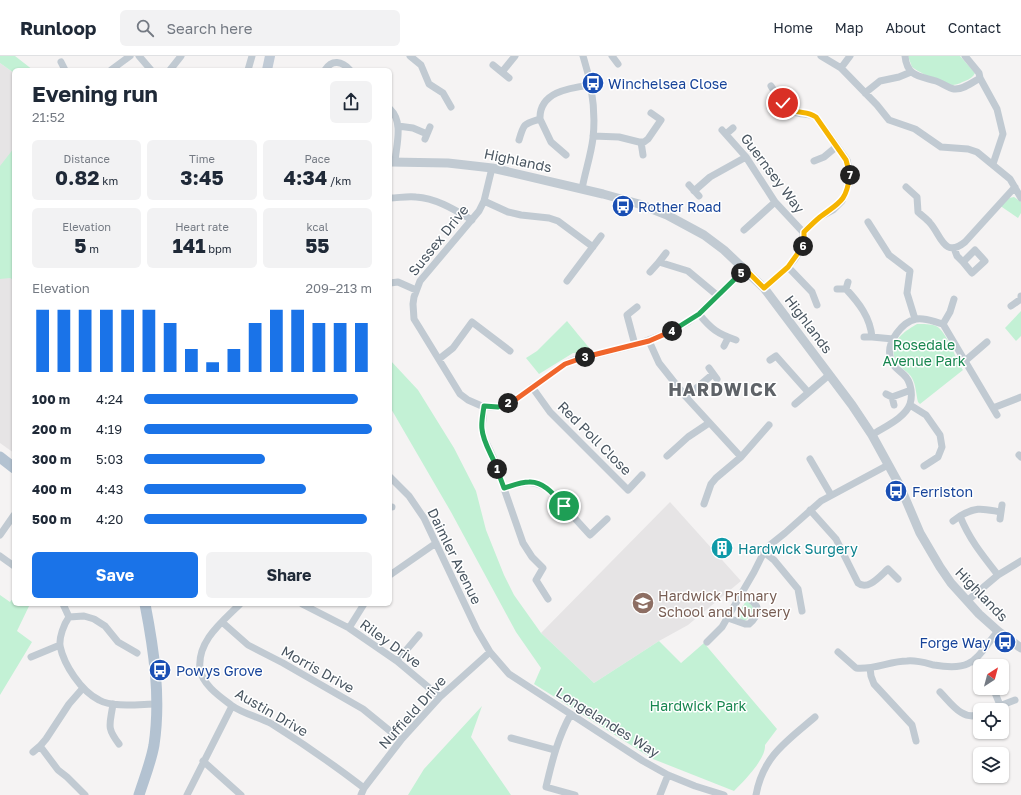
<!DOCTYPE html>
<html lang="en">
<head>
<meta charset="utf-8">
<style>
  :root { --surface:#fff; --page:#f2f2f3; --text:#1f2937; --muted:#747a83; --line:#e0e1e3; --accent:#1a73e8 }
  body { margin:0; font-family:"Golos Text",sans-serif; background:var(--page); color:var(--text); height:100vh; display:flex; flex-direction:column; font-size:15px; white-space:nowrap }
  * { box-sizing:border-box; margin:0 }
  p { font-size:13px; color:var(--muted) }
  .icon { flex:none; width:22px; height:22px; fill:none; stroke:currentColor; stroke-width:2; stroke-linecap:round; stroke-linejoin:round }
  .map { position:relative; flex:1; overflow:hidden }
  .panel { position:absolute; left:12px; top:12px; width:380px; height:538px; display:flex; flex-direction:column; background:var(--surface); border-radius:6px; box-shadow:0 1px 3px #0004 }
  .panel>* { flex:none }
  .needle { width:26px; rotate:36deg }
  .buttons { position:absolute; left:973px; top:603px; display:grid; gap:8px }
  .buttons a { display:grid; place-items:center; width:36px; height:36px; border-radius:6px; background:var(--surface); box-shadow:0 1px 3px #0004; font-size:20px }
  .pin { position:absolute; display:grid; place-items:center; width:34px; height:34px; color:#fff; margin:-17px; border:2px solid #fff; border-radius:50%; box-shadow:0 1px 4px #0007 }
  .km { position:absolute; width:20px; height:20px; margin:-10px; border-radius:50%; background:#222; color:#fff; font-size:11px; line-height:20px; text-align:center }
  .round { display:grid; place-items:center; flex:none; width:42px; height:42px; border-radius:6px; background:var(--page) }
  .overview { display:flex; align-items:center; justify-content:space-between; height:68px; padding:0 20px }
  h1 { font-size:22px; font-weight:700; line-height:30px }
  .stats { display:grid; grid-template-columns:repeat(3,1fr); gap:6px; height:68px; padding:4px 20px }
  .stats div { display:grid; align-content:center; border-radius:6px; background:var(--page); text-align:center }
  .stats b { font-size:20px; font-weight:700 }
  .stats small { font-size:11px; font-weight:400 }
  .stats p { font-size:11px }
  .chart { height:112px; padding:8px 20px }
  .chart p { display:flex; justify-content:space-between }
  .chart svg { width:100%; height:72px; margin-top:4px; stroke:var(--accent); stroke-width:6 }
  .cta { display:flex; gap:8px; margin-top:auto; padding:8px 20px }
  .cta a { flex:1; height:46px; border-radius:6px; background:var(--accent); color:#fff; font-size:16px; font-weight:700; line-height:46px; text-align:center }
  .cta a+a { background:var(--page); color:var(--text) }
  ul { padding:0 20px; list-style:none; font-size:13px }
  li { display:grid; grid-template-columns:64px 48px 1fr; align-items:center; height:30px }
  li i { height:10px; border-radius:5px; background:var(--accent) }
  header { display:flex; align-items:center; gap:24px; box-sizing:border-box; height:56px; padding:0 20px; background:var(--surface); border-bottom:1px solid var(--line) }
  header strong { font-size:19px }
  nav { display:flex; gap:22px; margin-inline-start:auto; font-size:14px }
  .search { width:280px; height:36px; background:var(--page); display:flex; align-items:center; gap:10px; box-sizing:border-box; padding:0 14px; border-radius:6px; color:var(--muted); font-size:15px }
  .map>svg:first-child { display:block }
</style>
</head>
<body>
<header>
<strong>Runloop</strong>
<div class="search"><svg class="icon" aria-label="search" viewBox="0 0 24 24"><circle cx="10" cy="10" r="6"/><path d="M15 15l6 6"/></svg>Search here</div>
<nav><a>Home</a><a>Map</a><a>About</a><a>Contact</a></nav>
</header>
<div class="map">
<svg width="1021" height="739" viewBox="0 0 1021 739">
  <rect width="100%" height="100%" fill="#f5f3f3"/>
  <path fill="#e6e4e5" d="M 0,7 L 14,17 L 14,397 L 0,387 Z
    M 670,446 L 741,525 L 688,569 L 659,585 L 594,627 L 541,577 Z"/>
  <path fill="#c3f1d5" d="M 0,0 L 15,0 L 33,14 L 14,14 L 14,17 L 0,7 Z
    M 908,0 L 960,0 L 975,17 C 973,21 970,23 965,25 C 962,26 957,29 953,29 C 944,29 920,17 912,11 Z
    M 14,92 L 14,224 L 10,222 L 0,223 L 0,110 Z
    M 1014,141 L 1021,146 L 1021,157 L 1018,162 L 999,149 L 1009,142 Z
    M 1021,255 L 1021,280 L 1016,285 L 1005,272 Z
    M 567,265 C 575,275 583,284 590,293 L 579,297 L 573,297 L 539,318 L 526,302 L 537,295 Z
    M 917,268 C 923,268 931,268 936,270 C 946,274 956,304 963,314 L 920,348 L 918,346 C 916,338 916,329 912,322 C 908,315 901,313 897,307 C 886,288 903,276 917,268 Z
    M 390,304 L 418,334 L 454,392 L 476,435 L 486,474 L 504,519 L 514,539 L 541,577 L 594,627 L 659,585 L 681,607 L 704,587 L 777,673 L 765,689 C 766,703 744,725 734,735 L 653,703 L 534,628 L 541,612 L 516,576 L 451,456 L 390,351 Z
    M 0,539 L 10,546 L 14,541 L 14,548 L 30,548 L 17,575 L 32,586 L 0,639 Z
    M 746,545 L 749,546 L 753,551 L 751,559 L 745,565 L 739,563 L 737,560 Z
    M 482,650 L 471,681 L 511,739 L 408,739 L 424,713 Z"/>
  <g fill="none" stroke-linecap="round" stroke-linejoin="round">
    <path stroke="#c1cad2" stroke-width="7" d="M 139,0 L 151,14
      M 410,0 L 421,9 L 429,28 L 443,37 L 451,51
      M 612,0 L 618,8
      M 821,0 L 841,12 L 877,49 L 889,64 L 915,73 L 941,91 L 968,93 L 977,96 L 1010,123 L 1021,142
      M 905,0 C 907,21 920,20 936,25 C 942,27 948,32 954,33 C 963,34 973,26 980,22
      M 965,0 L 979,17 L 980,22 L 997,53 L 1003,78 L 993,108
      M 61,6 L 65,14
      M 493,9 L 509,22
      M 841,12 L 850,0
      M 111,14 L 130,0
      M 170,14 L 181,0
      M 248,14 L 252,0
      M 325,14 C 332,3 342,5 350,14
      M 502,16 L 515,0
      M 865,37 L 880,25 L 899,21 L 911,16
      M 390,53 C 404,66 396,90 395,106
      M 540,63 L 551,86 L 566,99
      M 398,70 L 413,72 L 427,78
      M 722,74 L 746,101 L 775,146 L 803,176
      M 726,78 L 733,72
      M 593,80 L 619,81 L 639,86 L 644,86 L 648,83 L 661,64 L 651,57
      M 425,83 L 430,71
      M 519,84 C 524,67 524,68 540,63 C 539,36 569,32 590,29
      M 641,86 L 643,99
      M 814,105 L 824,101 L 836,91
      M 492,112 L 484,145 L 479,155 L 420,225 L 414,241 L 413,248 L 414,263 L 419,271 L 460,338 L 468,344 L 484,351 L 498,351 L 515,344 L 565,308 L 574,304 L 635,289 L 670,276 L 688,266 L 699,258 L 745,213
      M 689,129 L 699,140
      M 906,131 L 917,141 L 918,156 C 922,160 927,163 930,167 C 941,179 944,203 965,186 L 1015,131
      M 582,133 C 585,116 591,99 593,82 C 596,55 591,25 583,0
      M 694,135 L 710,121 L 746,101
      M 390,142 C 398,142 407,140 416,141 C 436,142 455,154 472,164
      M 484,145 L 508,156 L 521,159 L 549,162 L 558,165 L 593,191
      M 868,166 L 889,199 L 910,215 L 907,237 L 915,263
      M 744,174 L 775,146
      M 954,192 L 957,200 L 963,206 L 975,194 L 985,205 L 972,217 L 963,206
      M 666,197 L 659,206 L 688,215 L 718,240
      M 788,211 L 812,236 L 817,249
      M 650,216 L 659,206
      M 567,225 L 601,180
      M 390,227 L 398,226 L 416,234
      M 764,232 C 781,217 806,201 803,176 L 820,161 L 833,154 L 842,145 L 849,128 L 850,118 L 847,104 L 816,61 C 809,57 801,59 794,56 C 784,52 777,39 771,30
      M 837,233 L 846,233 L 848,226
      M 846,233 C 859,247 870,261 872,281 L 893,283
      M 1011,250 L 1021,243 L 1021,240
      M 699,258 C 711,273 718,278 736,284
      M 943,268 L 950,256 L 954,243
      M 864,281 L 872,281
      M 649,285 L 659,307 L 686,341 L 741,401
      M 635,289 L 627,259 L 637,251
      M 724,290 L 728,282
      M 439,303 L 453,292 L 472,266 L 510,295
      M 770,304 L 776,300 L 808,336
      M 965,305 L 987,286
      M 709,312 L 717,323
      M 532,331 L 550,356 L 628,434 L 642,419
      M 886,338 L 892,341 L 894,349
      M 686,341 L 713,318
      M 892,341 L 911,334
      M 795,348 L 829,319
      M 910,349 L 926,359 L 940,379 L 942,391 L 938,401 L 924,410
      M 484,351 L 482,373 L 484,382 L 493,401 L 523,487 L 532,501 L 543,512 L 536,524 L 548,543
      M 993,352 L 1021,341
      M 872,379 C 884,371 905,362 910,348 C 913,339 911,325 904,319 C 898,313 891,310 890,300 C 887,286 902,266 916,263 C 925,261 934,266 943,268 L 997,359
      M 1019,399 L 1021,401
      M 667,400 L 688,381 L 709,367
      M 810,403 L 831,439
      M 390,421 L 409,440 L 424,462 L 477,574 L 490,596 L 509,618 L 643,705 L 668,719 L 695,730 L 724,739
      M 504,432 C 522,427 532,422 549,434 L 590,479 L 607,463
      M 704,448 L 711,428 L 716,422 L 741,401 L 769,369
      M 390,451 L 392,451
      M 810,454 L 836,483 L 858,527 C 868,535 880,520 888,513 L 898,523
      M 1000,463 L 1002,449
      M 953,465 L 960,460
      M 0,479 L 14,459
      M 764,496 L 774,504 L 798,533 L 802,555
      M 0,500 L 14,510
      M 390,519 L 436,487
      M 998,519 C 983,500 969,483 960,460 C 977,450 983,453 1001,456
      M 967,545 L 998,519 L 1021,505
      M 63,548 L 69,561 C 64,568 59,581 60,590 C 64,609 81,635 99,644 C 113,652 141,648 157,648
      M 240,548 C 222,566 197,585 200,613 C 202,628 219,640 231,649 C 243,658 259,661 272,668 C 304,688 334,709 364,732
      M 302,548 L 349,572 L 397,605 L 440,641
      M 69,561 L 84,560 L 94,563 L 105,570 L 118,586 L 137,597
      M 728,562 L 745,568 L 749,568 C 765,554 756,545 741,539
      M 222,566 L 248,589 L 283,607 L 363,653 L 401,684
      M 349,572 L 364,548
      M 707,586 L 722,571 L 754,516 L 764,496 L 770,489 L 785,477 L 821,445 L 888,409
      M 838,596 L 856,612 C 874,614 890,605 907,605 C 916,604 926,607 934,609 C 974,616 975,603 998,575
      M 31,601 L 60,589
      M 397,605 L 419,579
      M 974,605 L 980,614
      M 870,612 L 871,620 L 874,628 L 912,669 L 916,685
      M 83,632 L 69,648 L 46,683 L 40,690 L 58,714 L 67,721 L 85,739
      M 993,632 L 1000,649
      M 940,636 C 951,647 963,666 980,658
      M 113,648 C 110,669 106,671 119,688
      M 989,654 L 1015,644
      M 571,658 C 558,681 552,705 546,731 L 575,739
      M 511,682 L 555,694
      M 33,696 L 40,690
      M 203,705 L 241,739
      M 187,739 L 232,650
      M 361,739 L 364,732 L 401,684 L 440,641 L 490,596
      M 660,739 L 668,719
      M 756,739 C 763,700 787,685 815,661"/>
    <path stroke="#c1cad2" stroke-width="9" d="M 390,106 L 448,107 L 492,112 L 603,138 L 639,148 L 667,159 L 704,179 L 724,194 L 764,232 L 852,349 L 872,379 L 900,430 L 920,477 L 940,511 L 951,527 L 979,558 L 998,575 L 1021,592"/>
    <path stroke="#c1cbd6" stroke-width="10" d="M 267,14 L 270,0"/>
    <path stroke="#b3c2d1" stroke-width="11" d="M 0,401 L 14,412
      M 139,739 C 144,723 151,706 154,689 C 161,642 154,594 145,548"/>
  </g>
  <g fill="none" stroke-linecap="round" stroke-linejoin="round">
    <g stroke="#fff" stroke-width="8">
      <path id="split-1" d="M 497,413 L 504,432 C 511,430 521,426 529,426 C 544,425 555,440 564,450"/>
    </g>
    <g stroke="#fff" stroke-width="8">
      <path id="split-2" d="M 497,413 C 493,400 483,387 482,373 C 481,366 483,358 484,350 L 498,351 L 508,347"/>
    </g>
    <g stroke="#fff" stroke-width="8">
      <path id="split-3" d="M 508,347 L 515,344 L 565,308 L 585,301"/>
    </g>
    <g stroke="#fff" stroke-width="8">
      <path id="split-4" d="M 585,301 L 649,285 L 672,275"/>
    </g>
    <g stroke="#fff" stroke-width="8">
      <path id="split-5" d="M 672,275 L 699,258 L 741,217"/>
    </g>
    <g stroke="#fff" stroke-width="8">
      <path id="split-6" d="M 741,217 L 745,213 L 764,232 L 788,211 L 803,190"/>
    </g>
    <g stroke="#fff" stroke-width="8">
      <path id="split-7" d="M 803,190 L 804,185 L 804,176 C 809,171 814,166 820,161 C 840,146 846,146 850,119"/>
    </g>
    <g stroke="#fff" stroke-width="8">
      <path id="split-8" d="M 783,47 C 797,61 804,53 816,61 L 846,104 L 850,119"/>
    </g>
    <use href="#split-1" stroke="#22a559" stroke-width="5"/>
    <use href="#split-2" stroke="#22a559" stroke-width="5"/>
    <use href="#split-3" stroke="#f0652b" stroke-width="5"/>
    <use href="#split-4" stroke="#f0652b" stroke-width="5"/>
    <use href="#split-5" stroke="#22a559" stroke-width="5"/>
    <use href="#split-6" stroke="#f5b400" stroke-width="5"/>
    <use href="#split-7" stroke="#f5b400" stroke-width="5"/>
    <use href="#split-8" stroke="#f5b400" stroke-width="5"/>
  </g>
  <defs>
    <g id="bus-disc" transform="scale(1.15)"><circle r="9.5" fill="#1a4fb4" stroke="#fff"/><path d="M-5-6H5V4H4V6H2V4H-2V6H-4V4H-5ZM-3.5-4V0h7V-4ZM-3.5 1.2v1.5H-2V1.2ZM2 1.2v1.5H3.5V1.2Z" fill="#fff"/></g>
    <g id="building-disc" transform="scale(1.15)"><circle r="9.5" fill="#0f9aa8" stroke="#fff"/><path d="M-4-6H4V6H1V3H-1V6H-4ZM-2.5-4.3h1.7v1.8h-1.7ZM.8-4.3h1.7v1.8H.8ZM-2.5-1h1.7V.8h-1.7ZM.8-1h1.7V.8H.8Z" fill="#fff"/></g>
    <g id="school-disc" transform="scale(1.15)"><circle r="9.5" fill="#8d6e63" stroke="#fff"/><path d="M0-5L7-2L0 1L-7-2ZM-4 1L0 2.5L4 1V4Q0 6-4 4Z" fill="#fff"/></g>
  </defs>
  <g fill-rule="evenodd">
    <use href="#bus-disc" x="593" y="27"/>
    <use href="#bus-disc" x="623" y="150"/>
    <use href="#bus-disc" x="896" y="435"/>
    <use href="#building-disc" x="722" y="492"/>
    <use href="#school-disc" x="643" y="547"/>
    <use href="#bus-disc" x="1005" y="586"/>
    <use href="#bus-disc" x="160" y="614"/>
  </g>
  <g text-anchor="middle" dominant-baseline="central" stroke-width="3" stroke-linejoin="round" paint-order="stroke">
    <g font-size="14" fill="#164399" stroke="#fff" text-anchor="start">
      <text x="608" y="27">Winchelsea Close</text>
      <text x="638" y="150">Rother Road</text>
      <text x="912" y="435">Ferriston</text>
      <text x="990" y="586" text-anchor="end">Forge Way</text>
      <text x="176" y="614">Powys Grove</text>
    </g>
    <g font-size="14" fill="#4a5661" stroke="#fff">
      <text transform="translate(518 104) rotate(12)">Highlands</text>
      <text transform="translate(773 117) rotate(53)">Guernsey Way</text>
      <text transform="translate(438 184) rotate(-51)">Sussex Drive</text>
      <text transform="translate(809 268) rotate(53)">Highlands</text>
      <text transform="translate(595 382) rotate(45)">Red Poll Close</text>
      <text transform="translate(455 500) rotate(64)">Daimler Avenue</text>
      <text transform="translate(982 538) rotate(46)">Highlands</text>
      <text transform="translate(391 587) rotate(36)">Riley Drive</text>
      <text transform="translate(318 613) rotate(29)">Morris Drive</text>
      <text transform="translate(272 656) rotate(30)">Austin Drive</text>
      <text transform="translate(412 656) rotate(-48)">Nuffield Drive</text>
      <text transform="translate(608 666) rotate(32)">Longelandes Way</text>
    </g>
    <g font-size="14" fill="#17864f" stroke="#fff">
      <text x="924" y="288">Rosedale<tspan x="924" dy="16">Avenue Park</tspan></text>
      <text x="698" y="649">Hardwick Park</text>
    </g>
    <g font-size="14" fill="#0d838f" stroke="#fff" text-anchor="start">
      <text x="738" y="492">Hardwick Surgery</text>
    </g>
    <g font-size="14" fill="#785e54" stroke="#fff" text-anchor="start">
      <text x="658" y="539">Hardwick Primary<tspan x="658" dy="16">School and Nursery</tspan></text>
    </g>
    <g font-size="18" font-weight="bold" letter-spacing="1" fill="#5f6368" stroke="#fff">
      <text x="723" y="333">HARDWICK</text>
    </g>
  </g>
</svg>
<div class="buttons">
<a><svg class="needle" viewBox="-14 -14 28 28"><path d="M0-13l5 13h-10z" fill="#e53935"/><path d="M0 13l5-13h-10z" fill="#747a83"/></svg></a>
<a><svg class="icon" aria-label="locate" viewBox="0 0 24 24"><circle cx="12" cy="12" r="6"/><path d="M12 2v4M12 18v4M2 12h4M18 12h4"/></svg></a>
<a><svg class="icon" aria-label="layers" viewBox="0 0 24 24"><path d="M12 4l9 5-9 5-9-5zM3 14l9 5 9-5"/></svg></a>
</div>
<div class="pin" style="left:564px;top:450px;background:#1e9e55"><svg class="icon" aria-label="arrive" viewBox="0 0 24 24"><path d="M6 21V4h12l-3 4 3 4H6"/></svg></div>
<div class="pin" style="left:783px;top:47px;background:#d93025"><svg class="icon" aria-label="check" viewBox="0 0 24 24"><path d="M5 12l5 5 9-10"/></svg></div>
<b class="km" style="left:497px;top:413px">1</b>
<b class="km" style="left:508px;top:347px">2</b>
<b class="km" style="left:585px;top:301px">3</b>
<b class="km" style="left:672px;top:275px">4</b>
<b class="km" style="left:741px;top:217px">5</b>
<b class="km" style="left:803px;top:190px">6</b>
<b class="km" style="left:850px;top:119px">7</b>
<section class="panel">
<div class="overview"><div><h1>Evening run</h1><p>21:52</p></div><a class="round"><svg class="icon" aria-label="share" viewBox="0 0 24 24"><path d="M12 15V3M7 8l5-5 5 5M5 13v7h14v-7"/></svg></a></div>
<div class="stats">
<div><p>Distance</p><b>0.82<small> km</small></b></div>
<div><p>Time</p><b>3:45</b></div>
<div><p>Pace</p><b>4:34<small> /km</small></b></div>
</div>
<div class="stats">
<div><p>Elevation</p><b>5<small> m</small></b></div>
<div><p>Heart rate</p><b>141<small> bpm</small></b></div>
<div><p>kcal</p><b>55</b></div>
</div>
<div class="chart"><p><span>Elevation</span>209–213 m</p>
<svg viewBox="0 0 160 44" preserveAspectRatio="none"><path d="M5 44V6M15 44V6M25 44V6M35 44V6M45 44V6M55 44V6M65 44V14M75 44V30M85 44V38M95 44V30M105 44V14M115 44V6M125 44V6M135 44V14M145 44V14M155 44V14"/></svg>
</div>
<ul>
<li><b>100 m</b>4:24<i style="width:94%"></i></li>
<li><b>200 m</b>4:19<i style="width:100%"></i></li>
<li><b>300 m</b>5:03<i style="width:53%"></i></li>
<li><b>400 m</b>4:43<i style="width:71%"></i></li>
<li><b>500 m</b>4:20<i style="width:98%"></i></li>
</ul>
<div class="cta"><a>Save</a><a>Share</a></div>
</section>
</div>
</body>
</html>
